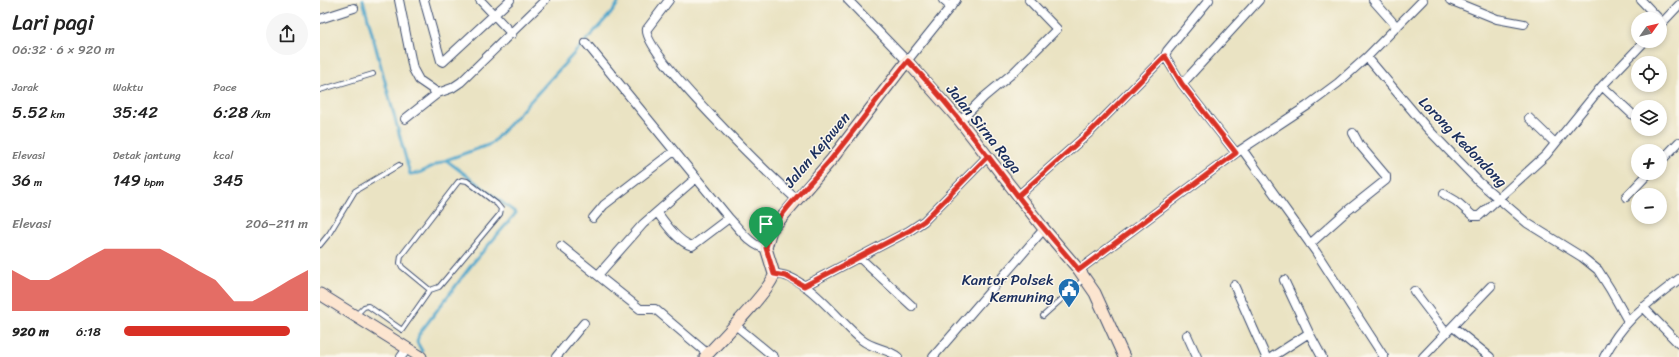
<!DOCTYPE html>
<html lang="id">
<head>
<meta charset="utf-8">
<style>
  :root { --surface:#fff; --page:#f6f6f6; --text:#222; --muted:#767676; --accent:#d93025 }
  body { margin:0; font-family:Sriracha,sans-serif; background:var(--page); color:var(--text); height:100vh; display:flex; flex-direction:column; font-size:15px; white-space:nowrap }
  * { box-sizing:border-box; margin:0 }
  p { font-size:13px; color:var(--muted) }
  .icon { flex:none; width:22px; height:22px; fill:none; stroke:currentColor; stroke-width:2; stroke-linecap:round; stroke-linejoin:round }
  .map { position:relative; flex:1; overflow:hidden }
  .sheet { display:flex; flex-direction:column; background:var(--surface); width:320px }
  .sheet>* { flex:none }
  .needle { width:26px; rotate:56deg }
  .tools { position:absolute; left:1311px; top:12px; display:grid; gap:8px }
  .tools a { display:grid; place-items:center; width:36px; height:36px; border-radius:50%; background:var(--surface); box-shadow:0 2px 6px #0003; font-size:20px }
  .pin { position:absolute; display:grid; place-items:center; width:34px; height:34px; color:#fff; margin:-41px -17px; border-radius:50% 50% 50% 0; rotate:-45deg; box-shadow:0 0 4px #0007 }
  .pin .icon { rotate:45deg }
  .round { display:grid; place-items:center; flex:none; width:42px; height:42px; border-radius:21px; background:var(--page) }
  .summary { display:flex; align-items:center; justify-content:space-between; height:68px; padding:0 12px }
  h1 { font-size:22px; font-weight:600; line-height:30px }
  .stats { display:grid; grid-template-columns:repeat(3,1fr); gap:6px; height:68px; padding:4px 12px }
  .stats div { display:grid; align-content:center }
  .stats b { font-size:17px; font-weight:600 }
  .stats small { font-size:11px; font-weight:400 }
  .stats p { font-size:11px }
  .chart { height:112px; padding:8px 12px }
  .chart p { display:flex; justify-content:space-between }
  .chart svg { width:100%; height:72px; margin-top:4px; fill:var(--accent); opacity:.7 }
  ul { padding:0 12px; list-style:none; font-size:13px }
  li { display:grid; grid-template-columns:64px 48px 1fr; align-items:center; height:30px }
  li i { height:10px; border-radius:5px; background:var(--accent) }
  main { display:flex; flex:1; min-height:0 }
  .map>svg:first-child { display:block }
</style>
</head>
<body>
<main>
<section class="sheet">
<div class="summary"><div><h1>Lari pagi</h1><p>06:32 · 6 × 920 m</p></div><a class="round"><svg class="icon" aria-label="share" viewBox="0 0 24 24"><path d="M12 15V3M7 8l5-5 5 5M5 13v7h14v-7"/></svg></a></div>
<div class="stats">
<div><p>Jarak</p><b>5.52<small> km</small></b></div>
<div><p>Waktu</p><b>35:42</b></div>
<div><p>Pace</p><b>6:28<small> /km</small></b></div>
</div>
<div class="stats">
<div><p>Elevasi</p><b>36<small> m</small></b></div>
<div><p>Detak jantung</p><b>149<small> bpm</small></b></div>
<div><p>kcal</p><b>345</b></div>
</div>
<div class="chart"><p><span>Elevasi</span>206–211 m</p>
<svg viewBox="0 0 160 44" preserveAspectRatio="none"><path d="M0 44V19L10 25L20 25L30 19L40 12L50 6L60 6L70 6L80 6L90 12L100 19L110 25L120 38L130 38L140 32L150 25L160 19V44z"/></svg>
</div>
<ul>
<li><b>920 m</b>6:18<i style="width:90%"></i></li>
</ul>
</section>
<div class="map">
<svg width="1359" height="357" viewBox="0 0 1359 357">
  <rect width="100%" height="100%" fill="#fbf7ec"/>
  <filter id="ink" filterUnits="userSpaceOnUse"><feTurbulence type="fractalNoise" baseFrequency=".025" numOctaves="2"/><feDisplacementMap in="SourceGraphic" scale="8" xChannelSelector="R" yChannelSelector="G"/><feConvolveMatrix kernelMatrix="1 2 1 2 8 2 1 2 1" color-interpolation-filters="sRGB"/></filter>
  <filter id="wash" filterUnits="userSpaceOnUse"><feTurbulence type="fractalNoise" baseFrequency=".012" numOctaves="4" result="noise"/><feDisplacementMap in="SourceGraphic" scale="16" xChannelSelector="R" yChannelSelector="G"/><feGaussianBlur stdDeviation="0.9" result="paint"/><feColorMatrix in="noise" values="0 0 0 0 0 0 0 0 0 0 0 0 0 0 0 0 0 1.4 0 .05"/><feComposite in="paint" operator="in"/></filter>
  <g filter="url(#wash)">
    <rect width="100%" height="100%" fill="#eae3c3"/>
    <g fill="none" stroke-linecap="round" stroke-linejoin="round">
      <path stroke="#4da5ca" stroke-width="3" d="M 43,0 L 90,174 L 99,173 L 126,160 L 171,144 L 293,11 L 300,0
        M 101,353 L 102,351 L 97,342 L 99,334 L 153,263 L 196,213 L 126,160"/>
    </g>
  </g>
  <g filter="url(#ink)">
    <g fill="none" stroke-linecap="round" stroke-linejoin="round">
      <g stroke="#3a4a6d" stroke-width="6">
        <path id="lane" d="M 0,90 L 53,74
          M 0,245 L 9,234 L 35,191 L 79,165
          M 36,315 L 44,307 L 48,306 L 82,330 L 110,290 L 119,287 L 180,214 L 181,209 L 177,204 L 147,181 L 142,180 L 138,182 L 81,256 L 80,263 L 82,267 L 110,290
          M 723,316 L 765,278"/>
      </g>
      <g stroke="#3a4a6d" stroke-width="10">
        <path id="street" d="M 79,0 L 93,69 L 99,80 L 118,93 L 132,88 L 141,82 L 225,0
          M 104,0 L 121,61 L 123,62 L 190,0
          M 160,0 L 192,34
          M 349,0 L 327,29 C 320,51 454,179 476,199
          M 528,0 L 587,61 L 636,0
          M 623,0 L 631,7
          M 889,0 L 847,51 L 845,56 L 862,84 L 916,153
          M 1053,0 L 1077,27
          M 1130,0 L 1177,19 L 1204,24
          M 1321,0 L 1339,19
          M 0,19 L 34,8
          M 1340,25 L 1359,5
          M 266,43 L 409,218 C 418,227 432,248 446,248
          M 1047,57 L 1107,128 L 1159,182 L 1207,223 L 1262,257 L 1278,270 L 1290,289 L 1308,321
          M 862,84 L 939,0
          M 1282,86 L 1313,115
          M 1209,118 L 1235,143
          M 85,119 L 118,93
          M 640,121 L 664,97 L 694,72 L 737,29 L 709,0
          M 922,149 L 996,252 L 1064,357
          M 1340,162 L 1359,142
          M 1124,194 L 1136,201 L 1153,216 L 1159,216 L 1226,155 L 1282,86 L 1325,41
          M 698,196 L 771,131 L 845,56
          M 1306,197 L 1329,173
          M 337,212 C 345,223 358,242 372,246 L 409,218
          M 273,218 L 284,205 L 354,151
          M 990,244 L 1027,211 L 1066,180 L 1066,176 L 1039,144 L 1033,133
          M 241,246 L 320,309 L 335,309 L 388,354
          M 540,258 L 592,306
          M 759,270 L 916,153 L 987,106 L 1018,83 L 1047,57 L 1103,0
          M 454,274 C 485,273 519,322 542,340 C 553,349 567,348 578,357
          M 278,275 L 323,224 L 376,178
          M 964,280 L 989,333
          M 914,285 L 946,357
          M 484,286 L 589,231 L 604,221 L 668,156
          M 1094,291 L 1126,333
          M 1323,307 L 1359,344
          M 414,324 L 454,357
          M 1133,327 L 1170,357
          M 867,335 L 877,357
          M 81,357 L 87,349
          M 236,357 L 264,323
          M 613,357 L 724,229
          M 952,357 L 989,333 L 1002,357
          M 1103,357 L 1171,286
          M 1284,357 C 1303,320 1327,304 1359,279"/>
      </g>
      <g stroke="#3a4a6d" stroke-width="13">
        <path id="secondary" d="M 0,294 L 101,357
          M 385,357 C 397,344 453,287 454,274 L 446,248 L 451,230 L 512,159 L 587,61 L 640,121 L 724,229 L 759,270 L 775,293 L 804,357"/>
      </g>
      <use href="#lane" stroke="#fff" stroke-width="4"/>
      <use href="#street" stroke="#fff" stroke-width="8"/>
      <use href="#secondary" stroke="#fce5d0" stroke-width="11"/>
    </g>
  </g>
  <g fill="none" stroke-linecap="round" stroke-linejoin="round" filter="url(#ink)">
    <g stroke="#fff" stroke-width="8">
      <path id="route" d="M 446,248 C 450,218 493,182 512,158 C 538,126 561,93 588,61 C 628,102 662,149 697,195 C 717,221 738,245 759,270 L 916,153 L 862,84 L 845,56 L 771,131 L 698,196 L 668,156 L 604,221 L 589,231 L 484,286 L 466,276 L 454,274 L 446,248"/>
    </g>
    <use href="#route" stroke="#d93025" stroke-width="5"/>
  </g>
  <defs>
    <g id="civic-pin" transform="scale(1.15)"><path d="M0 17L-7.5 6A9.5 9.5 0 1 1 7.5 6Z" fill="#1f6fb2" stroke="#fbf7ec"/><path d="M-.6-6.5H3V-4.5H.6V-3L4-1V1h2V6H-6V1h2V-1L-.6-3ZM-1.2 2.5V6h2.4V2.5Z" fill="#fff"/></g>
  </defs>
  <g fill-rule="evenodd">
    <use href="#civic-pin" x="749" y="289"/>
  </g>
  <g text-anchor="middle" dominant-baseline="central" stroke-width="3" stroke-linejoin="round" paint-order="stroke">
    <g font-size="15" fill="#1b2f5e" stroke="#fbf7ec">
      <text transform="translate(664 129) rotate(51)">Jalan Sirna Raga</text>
      <text transform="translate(1143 142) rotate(46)">Lorong Kedondong</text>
      <text transform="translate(497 150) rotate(-50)">Jalan Kejawen</text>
    </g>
    <g font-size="15" fill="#1b2f5e" stroke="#fbf7ec" text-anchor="end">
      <text x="734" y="280">Kantor Polsek<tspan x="734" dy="17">Kemuning</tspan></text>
    </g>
  </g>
</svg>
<div class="tools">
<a><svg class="needle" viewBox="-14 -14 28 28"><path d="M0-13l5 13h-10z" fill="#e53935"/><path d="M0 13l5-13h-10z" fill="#767676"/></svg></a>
<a><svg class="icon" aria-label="locate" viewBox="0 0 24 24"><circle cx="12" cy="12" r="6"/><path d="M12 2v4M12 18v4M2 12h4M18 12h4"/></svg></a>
<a><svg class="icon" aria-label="layers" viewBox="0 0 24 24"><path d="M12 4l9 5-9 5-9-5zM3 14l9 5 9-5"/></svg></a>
<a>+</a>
<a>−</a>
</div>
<div class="pin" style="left:446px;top:248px;background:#1e9e55"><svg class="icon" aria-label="arrive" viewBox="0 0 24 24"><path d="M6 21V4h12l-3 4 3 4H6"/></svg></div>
</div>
</main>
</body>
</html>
